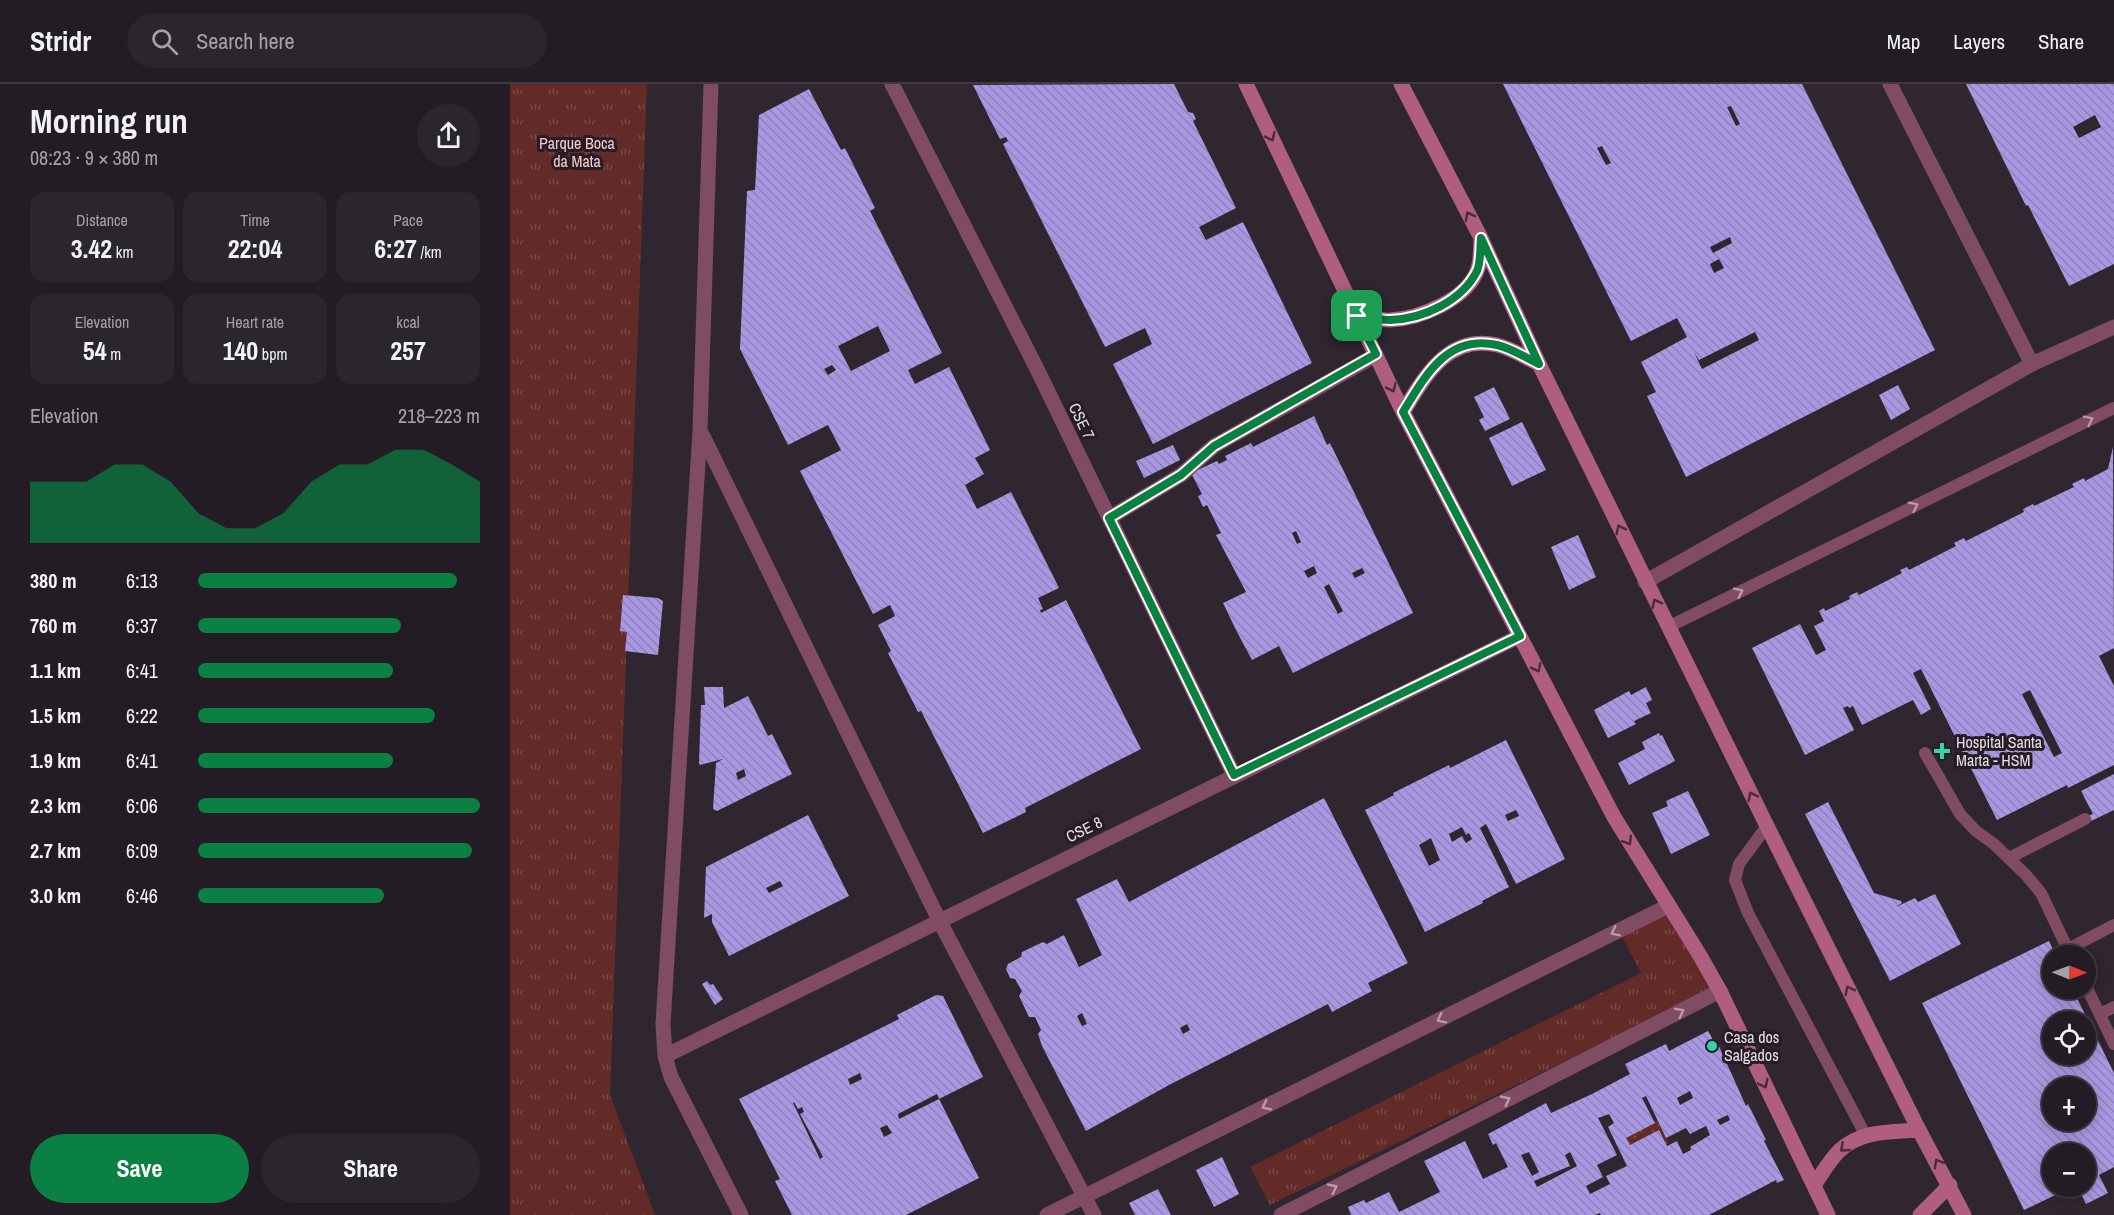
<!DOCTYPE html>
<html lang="en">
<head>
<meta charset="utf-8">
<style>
  :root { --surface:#231c24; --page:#2b252c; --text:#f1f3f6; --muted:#a3a1a6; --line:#403a41; --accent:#0b8043 }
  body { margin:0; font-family:"Archivo Narrow",sans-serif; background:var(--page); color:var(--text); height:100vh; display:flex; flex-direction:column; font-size:22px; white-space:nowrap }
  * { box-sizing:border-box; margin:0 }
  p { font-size:20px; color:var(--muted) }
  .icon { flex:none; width:33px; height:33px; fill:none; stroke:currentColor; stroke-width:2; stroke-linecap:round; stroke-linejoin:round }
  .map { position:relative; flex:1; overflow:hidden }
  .panel { display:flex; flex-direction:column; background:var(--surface); width:510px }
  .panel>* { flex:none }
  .needle { width:39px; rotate:91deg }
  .fabs { position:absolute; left:1532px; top:861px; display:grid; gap:12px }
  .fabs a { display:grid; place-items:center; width:54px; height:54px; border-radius:50%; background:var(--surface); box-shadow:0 3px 15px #0003,0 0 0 2px var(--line); font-size:30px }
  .pin { position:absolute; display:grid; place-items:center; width:51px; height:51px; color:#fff; margin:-26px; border-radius:12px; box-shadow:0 3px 9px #0006 }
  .round { display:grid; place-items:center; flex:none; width:63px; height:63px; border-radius:32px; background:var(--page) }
  .headline { display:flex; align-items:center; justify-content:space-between; height:102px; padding:0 30px }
  h1 { font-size:33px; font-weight:800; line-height:45px }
  .figures { display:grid; grid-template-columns:repeat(3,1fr); gap:9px; height:102px; padding:6px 30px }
  .figures div { display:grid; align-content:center; border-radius:15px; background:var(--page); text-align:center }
  .figures b { font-size:26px; font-weight:800 }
  .figures small { font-size:16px; font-weight:400 }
  .figures p { font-size:16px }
  .chart { height:168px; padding:12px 30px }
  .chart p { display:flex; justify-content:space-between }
  .chart svg { width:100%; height:108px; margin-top:6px; fill:var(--accent); opacity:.7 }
  .cta { display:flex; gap:12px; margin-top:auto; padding:12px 30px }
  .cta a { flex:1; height:69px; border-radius:36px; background:var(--accent); color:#fff; font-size:24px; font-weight:800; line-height:69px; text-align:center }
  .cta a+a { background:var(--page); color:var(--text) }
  ul { padding:0 30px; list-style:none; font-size:20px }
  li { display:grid; grid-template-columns:96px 72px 1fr; align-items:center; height:45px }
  li i { height:15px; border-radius:8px; background:var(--accent) }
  header { display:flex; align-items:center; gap:36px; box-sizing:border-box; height:84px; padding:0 30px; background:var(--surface); border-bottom:2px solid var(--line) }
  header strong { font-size:28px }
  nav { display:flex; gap:33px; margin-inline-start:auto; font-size:21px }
  .search { width:420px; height:54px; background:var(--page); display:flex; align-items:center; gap:15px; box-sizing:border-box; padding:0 21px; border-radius:33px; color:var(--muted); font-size:22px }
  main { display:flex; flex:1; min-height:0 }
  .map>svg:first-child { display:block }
</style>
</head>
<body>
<header>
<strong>Stridr</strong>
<div class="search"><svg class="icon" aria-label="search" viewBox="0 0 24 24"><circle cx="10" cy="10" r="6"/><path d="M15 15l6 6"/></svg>Search here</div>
<nav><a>Map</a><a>Layers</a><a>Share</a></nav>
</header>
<main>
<section class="panel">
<div class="headline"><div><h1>Morning run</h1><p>08:23 · 9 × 380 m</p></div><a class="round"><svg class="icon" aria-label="share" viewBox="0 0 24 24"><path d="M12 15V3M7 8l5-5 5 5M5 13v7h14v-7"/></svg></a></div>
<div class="figures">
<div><p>Distance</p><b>3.42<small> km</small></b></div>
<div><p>Time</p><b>22:04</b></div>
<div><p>Pace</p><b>6:27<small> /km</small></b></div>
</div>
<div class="figures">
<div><p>Elevation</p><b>54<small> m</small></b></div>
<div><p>Heart rate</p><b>140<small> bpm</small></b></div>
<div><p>kcal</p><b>257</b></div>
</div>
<div class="chart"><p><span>Elevation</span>218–223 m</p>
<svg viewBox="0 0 160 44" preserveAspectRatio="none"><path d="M0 44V19L10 19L20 19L30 12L40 12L50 19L60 32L70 38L80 38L90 32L100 19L110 12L120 12L130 6L140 6L150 12L160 19V44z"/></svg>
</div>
<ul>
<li><b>380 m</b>6:13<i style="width:92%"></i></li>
<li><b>760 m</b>6:37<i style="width:72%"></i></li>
<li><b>1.1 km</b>6:41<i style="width:69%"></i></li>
<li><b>1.5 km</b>6:22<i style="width:84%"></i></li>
<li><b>1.9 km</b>6:41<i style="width:69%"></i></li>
<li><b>2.3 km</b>6:06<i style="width:100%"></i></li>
<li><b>2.7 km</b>6:09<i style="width:97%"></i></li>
<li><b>3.0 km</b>6:46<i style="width:66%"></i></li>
</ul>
<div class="cta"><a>Save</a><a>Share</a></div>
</section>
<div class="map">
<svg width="1604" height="1131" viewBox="0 0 1604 1131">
  <defs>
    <pattern id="park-tufts" width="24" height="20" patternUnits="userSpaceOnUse" patternTransform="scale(1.5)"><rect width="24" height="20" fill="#622b27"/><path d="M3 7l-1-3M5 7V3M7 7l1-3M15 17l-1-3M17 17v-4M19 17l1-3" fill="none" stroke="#784946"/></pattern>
    <pattern id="garden-dots" width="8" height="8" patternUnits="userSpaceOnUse" patternTransform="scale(1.5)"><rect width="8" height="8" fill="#622b27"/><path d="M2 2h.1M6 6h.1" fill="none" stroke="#784946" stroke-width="1.8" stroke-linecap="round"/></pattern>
    <pattern id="building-back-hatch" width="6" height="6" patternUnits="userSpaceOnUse" patternTransform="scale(1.5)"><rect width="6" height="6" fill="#a798e1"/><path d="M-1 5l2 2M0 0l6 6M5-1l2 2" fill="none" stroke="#8e82ba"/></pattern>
  </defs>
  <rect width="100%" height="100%" fill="#2f2630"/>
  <path fill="url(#park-tufts)" d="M 0,0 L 137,0 L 100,1011 L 145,1131 L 0,1131 Z
    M 1158,822 L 1207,903 L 760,1121 L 740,1083 L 1131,889 L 1109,847 Z"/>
  <path fill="url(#garden-dots)" d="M 1147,1036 L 1159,1059 L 1117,1079 L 1107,1057 Z"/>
  <path fill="url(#building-back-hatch)" fill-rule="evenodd" d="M 664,0 L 678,28 L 683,29 L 686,35 L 683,37 L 726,124 L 689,143 L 696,156 L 733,138 L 802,279 L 643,360 L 603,280 L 642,260 L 635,244 L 595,263 L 493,60 L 498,57 L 496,53 L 490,55 L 463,1 Z
    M 993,0 L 1292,0 L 1425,266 L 1176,393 L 1137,312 L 1146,308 L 1131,278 L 1177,253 L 1167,234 L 1121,257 ZM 1221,22 L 1230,40 L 1226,42 L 1217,23 ZM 1092,62 L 1101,79 L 1096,81 L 1087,64 ZM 1220,153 L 1222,159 L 1203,169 L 1200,163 ZM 1209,175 L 1214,184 L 1204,189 L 1200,180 ZM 1245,248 L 1249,256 L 1192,285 L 1184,268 L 1189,276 Z
    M 1456,0 L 1604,0 L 1604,180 L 1559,202 L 1518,121 L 1516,122 ZM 1585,31 L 1591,43 L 1569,54 L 1563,43 Z
    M 299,5 L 331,66 L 335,64 L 365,124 L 360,127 L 432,269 L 398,286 L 405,300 L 439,283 L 480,366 L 465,374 L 474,390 L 455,401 L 467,425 L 501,408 L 549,504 L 528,514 L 533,525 L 530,526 L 531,529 L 556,516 L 631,665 L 515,724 L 516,728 L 473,749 L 411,627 L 408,628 L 378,569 L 381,567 L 368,541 L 385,532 L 380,521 L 363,530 L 290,387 L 331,366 L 318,341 L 278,361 L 230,265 L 237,107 L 245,106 L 249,31 ZM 368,242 L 380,267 L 341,287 L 328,262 ZM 322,281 L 326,286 L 318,291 L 314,285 Z
    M 1388,301 L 1400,325 L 1381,336 L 1369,311 Z
    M 984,303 L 1000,335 L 975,347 L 969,336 L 974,333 L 964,313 Z
    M 804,332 L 817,361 L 820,359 L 903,529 L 783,589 L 769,562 L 742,576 L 727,548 L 713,519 L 736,508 L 706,451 L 711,449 L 697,421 L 693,423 L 688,412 L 692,410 L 681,389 L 707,377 L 709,380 L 717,376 L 715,372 L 741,359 L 743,363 ZM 786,447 L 791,458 L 787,460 L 782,449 ZM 804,482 L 807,489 L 798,494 L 794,487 ZM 852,484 L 855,489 L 845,494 L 842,489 ZM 819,500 L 833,527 L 828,530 L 814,503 Z
    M 1012,338 L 1036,386 L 1002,402 L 979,354 Z
    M 663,361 L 670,376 L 634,394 L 626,377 Z
    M 1603,363 L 1604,564 L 1589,572 L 1604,602 L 1604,681 L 1558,704 L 1557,701 L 1487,736 L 1411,585 L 1403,589 L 1421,625 L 1411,631 L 1403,616 L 1352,641 L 1343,622 L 1339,624 L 1338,622 L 1333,624 L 1344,646 L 1295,671 L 1242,564 L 1290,540 L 1306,571 L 1316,566 L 1304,542 L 1314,537 L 1309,527 L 1314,524 L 1315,527 L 1340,515 L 1339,512 L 1347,508 L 1349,511 L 1392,489 L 1390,486 L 1397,483 L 1399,486 L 1446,462 L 1444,459 L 1454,454 L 1456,457 L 1514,428 L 1513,425 L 1523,420 L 1524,422 L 1564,403 L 1562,400 L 1574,394 L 1575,397 L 1598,385 ZM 1520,606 L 1552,669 L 1544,673 L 1512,610 Z
    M 1068,451 L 1086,493 L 1059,506 L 1041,463 Z
    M 113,511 L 148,514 L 153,517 L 148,571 L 115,567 L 117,548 L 110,547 Z
    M 194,603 L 213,603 L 214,624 L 238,612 L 258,652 L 262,650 L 282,690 L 207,727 L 203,725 L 206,679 L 213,675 L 190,681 L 189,679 L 191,621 L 195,621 ZM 234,685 L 236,692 L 228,696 L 226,689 Z
    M 1136,603 L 1142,616 L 1136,619 L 1141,629 L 1124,637 L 1126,640 L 1098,654 L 1084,626 L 1119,607 L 1121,611 Z
    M 1149,649 L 1150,652 L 1152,651 L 1165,677 L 1119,701 L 1108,679 L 1135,665 L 1132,658 Z
    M 996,656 L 1055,775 L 1006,800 L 976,740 L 970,744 L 999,803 L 972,817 L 973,819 L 915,848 L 855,726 L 884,711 L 883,709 L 939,681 L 940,684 ZM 1006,726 L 1009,732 L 998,737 L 995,731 ZM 952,743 L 956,751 L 959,749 L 962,755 L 956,759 L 952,752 L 942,758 L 939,750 ZM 921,754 L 930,776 L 919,782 L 909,761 Z
    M 1604,690 L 1604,726 L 1581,737 L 1578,732 L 1583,730 L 1571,707 Z
    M 1178,707 L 1200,751 L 1161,770 L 1142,729 L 1158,722 L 1156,717 Z
    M 814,714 L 898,879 L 858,899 L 862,907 L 822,928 L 818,920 L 659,1001 L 576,1047 L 532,962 L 528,950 L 531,946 L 525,933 L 519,933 L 509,912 L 512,907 L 505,895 L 500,894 L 496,885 L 498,880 L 511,873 L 512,868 L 533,858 L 537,860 L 554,851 L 569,883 L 592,871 L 566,815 L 607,795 L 619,818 ZM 572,929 L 577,940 L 572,942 L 567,932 ZM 677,940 L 680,946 L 673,950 L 670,944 Z
    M 1318,718 L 1364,809 L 1391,817 L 1392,819 L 1386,823 L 1405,814 L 1408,818 L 1425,810 L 1451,860 L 1380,897 L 1295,730 Z
    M 298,731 L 339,812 L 219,872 L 202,838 L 202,830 L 194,834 L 196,783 ZM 270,797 L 273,802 L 259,809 L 256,804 Z
    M 1539,857 L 1546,872 L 1542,872 L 1542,904 L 1562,904 L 1604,989 L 1604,1083 L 1589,1091 L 1598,1109 L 1576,1120 L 1567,1102 L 1575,1102 L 1575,1070 L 1542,1070 L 1542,1102 L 1564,1102 L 1514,1126 L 1412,919 ZM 1542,938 L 1575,938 L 1575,970 L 1542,970 ZM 1542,1004 L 1575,1004 L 1575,1036 L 1542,1036 Z
    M 197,897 L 200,901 L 203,900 L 213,915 L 205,921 L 192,900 Z
    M 426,911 L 433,912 L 473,993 L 429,1015 L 427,1010 L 388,1030 L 389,1035 L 429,1015 L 469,1094 L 396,1131 L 282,1131 L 265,1097 L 270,1095 L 229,1015 L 389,935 L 387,931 ZM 350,989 L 352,995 L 340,1001 L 338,995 ZM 284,1018 L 288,1025 L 292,1023 L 294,1028 L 290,1030 L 313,1073 L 310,1075 L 283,1019 ZM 377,1041 L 382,1049 L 374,1053 L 370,1044 Z
    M 1198,947 L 1206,961 L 1208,960 L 1236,1022 L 1238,1020 L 1256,1056 L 1254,1057 L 1274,1096 L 1267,1099 L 1266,1096 L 1199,1131 L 1091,1131 L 1090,1129 L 1085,1131 L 841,1131 L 838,1123 L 854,1116 L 856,1119 L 879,1108 L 889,1128 L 930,1108 L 914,1077 L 955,1057 L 973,1095 L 998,1083 L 986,1059 L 983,1061 L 978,1050 L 1036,1019 L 1041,1029 L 1082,1010 L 1120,990 L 1115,980 L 1156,960 L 1159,967 ZM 1180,1007 L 1183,1014 L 1170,1021 L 1167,1014 ZM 1136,1012 L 1156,1054 L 1176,1044 L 1180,1050 L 1196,1042 L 1200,1051 L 1180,1063 L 1181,1066 L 1173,1070 L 1167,1057 L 1157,1062 L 1149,1046 L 1120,1061 L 1116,1054 L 1145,1039 L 1132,1014 ZM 1099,1030 L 1104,1039 L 1098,1043 L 1117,1082 L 1096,1092 L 1100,1100 L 1080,1110 L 1076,1102 L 1093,1093 L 1087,1081 L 1107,1071 L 1088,1034 ZM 1218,1031 L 1220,1036 L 1210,1041 L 1207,1036 ZM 1019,1068 L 1029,1088 L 1022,1092 L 1011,1071 ZM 1060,1068 L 1067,1082 L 1027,1103 L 1024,1097 L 1060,1082 L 1055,1071 Z
    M 712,1073 L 729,1110 L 704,1123 L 686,1086 Z
    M 648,1105 L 661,1131 L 625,1131 L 619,1119 Z"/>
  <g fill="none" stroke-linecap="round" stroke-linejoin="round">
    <path stroke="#804c61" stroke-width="12" d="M 1158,543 L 1604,324
      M 1415,669 L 1450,730 L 1466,747 L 1484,760 L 1516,791 L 1531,809 L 1561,872
      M 1257,742 L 1229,780 L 1225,796 L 1238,829 L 1356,1052
      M 1499,774 L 1575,735
      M 1558,865 L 1604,841
      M 1575,900 L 1604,960
      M 1590,930 L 1604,923"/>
    <path stroke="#804c61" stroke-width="15" d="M 201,0 L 190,347 L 153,940 L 155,972 L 161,993 L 231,1131
      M 382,0 L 528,287 L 724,691
      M 1380,0 L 1522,280
      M 192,350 L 429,836 L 584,1131
      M 599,434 L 671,391 L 704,362 L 866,271
      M 1135,498 L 1522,280 L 1604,243
      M 155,972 L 1010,552
      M 537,1131 L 1158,822
      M 771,1131 L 1210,907"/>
    <path stroke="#af5e80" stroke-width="15" d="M 736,0 L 893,328 L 1104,733 L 1189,870 L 1210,907 L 1318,1131
      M 891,0 L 971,154 L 1029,280 L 1257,742 L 1409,1046 L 1454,1131
      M 847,232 C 858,233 869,236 880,236 C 909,235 959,215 968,184 C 971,176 970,165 971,156
      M 893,328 C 915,292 938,250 987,261 C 1001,264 1016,274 1029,280
      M 1304,1101 C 1312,1090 1319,1077 1329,1067 C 1351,1046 1380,1048 1409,1046
      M 1410,1131 L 1440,1101"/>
  </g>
  <defs><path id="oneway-chevron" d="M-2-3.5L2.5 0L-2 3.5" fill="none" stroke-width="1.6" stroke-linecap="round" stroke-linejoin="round" transform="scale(1.5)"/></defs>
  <g stroke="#482c3c">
    <use href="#oneway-chevron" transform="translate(761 53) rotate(64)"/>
    <use href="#oneway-chevron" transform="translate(959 132) rotate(-118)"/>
    <use href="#oneway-chevron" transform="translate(882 304) rotate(64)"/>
    <use href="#oneway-chevron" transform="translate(1110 445) rotate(-116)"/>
    <use href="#oneway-chevron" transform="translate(1146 519) rotate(-117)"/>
    <use href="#oneway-chevron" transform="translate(1027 584) rotate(63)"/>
    <use href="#oneway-chevron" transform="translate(1242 712) rotate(-116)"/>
    <use href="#oneway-chevron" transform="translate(1118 757) rotate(59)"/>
    <use href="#oneway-chevron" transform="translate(1339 906) rotate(-117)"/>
    <use href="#oneway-chevron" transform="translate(1254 1000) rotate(64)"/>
    <use href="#oneway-chevron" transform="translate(1334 1064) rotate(139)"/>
    <use href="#oneway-chevron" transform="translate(1428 1079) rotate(-120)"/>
  </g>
  <g stroke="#b79ca9">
    <use href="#oneway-chevron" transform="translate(1579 336) rotate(-26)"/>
    <use href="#oneway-chevron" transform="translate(1404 422) rotate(-26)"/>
    <use href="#oneway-chevron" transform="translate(1229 508) rotate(-26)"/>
    <use href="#oneway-chevron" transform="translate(1105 848) rotate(154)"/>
    <use href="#oneway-chevron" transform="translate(1170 928) rotate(-27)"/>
    <use href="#oneway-chevron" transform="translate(931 935) rotate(154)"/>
    <use href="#oneway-chevron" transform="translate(996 1016) rotate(-27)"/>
    <use href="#oneway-chevron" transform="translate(756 1022) rotate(154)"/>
    <use href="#oneway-chevron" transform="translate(823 1104) rotate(-27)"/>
  </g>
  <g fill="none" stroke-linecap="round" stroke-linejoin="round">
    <g stroke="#fff" stroke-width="12">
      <path id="route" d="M 971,154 L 1029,280 C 1016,274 1001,264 987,261 C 937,250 915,292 893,328 L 1010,552 L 724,691 L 599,434 L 671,391 L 704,362 L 866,270 L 847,232 C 858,233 870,236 880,236 C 913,235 952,217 967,187 C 971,178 970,164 971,154 Z"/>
    </g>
    <use href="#route" stroke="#0b8043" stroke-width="8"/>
  </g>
  <g fill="#32d4a9" stroke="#251c26" stroke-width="2">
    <path d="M1429 658h6v6h6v6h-6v6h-6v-6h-6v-6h6z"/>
    <circle cx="1202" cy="962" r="6"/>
  </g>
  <g text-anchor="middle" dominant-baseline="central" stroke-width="6" stroke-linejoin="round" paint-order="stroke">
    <g font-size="16" fill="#f8c9c4" stroke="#251c26">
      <text x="67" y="59">Parque Boca<tspan x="67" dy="18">da Mata</tspan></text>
    </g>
    <g font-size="16" fill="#e4dde4" stroke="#251c26">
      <text transform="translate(572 337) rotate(64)">CSE 7</text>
      <text transform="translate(574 745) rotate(-26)">CSE 8</text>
    </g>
    <g font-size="16" fill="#e4dde4" stroke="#251c26" text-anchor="start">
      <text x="1446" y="658">Hospital Santa<tspan x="1446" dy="18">Marta - HSM</tspan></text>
      <text x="1214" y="953">Casa dos<tspan x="1214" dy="18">Salgados</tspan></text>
    </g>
  </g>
</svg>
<div class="fabs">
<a><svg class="needle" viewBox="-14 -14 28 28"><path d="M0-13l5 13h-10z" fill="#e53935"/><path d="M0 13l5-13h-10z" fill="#a3a1a6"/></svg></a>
<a><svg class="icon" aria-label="locate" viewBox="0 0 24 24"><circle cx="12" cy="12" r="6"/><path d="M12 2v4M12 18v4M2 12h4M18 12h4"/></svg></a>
<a>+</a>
<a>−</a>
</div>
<div class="pin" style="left:847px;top:232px;background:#1e9e55"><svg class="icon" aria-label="arrive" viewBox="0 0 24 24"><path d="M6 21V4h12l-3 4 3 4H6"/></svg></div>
</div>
</main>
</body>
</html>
